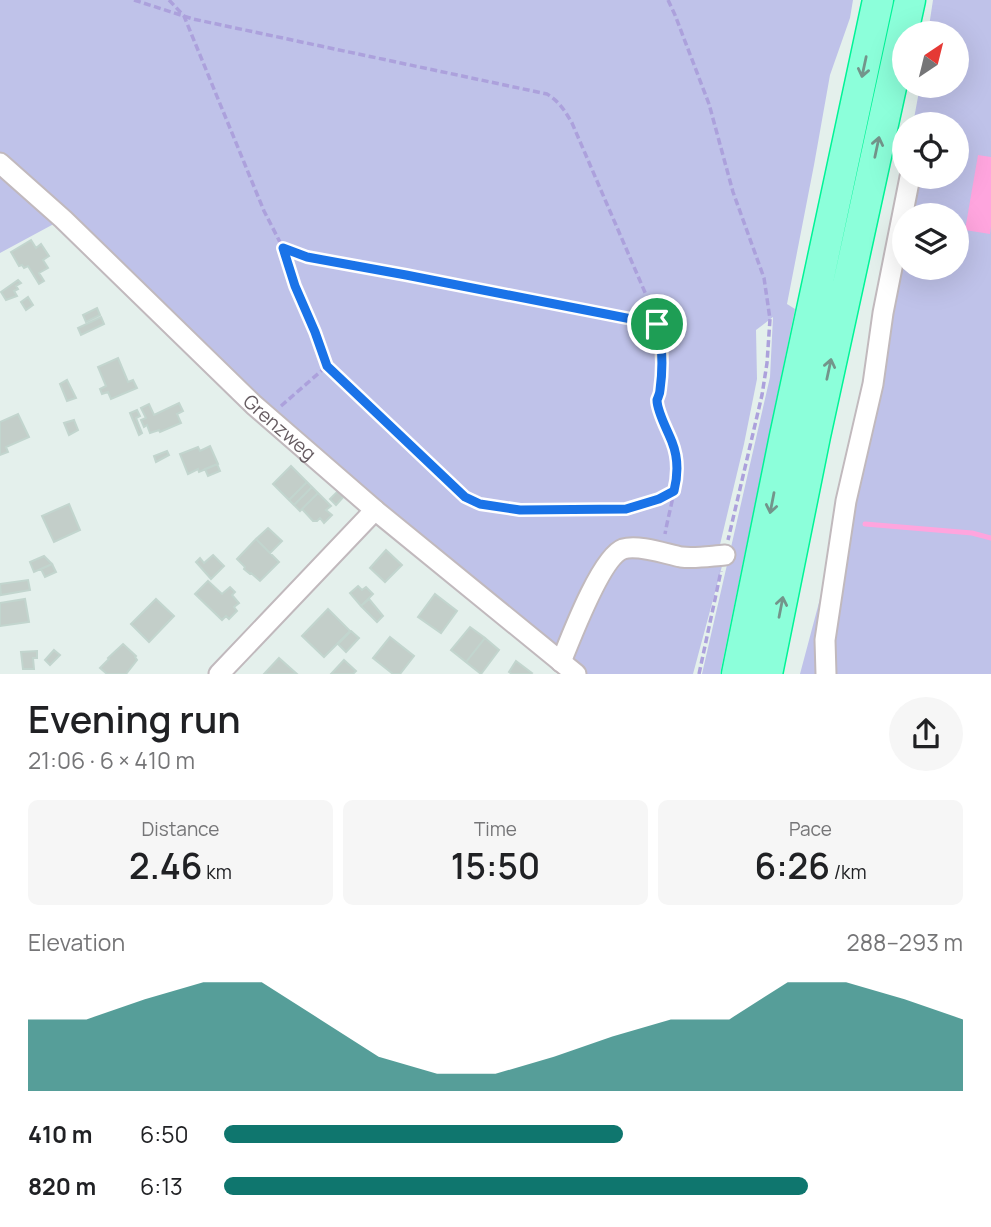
<!DOCTYPE html>
<html lang="en">
<head>
<meta charset="utf-8">
<style>
  :root { --surface:#fff; --page:#f6f6f6; --text:#202124; --muted:#757577; --accent:#0f766e }
  body { margin:0; font-family:Manrope,sans-serif; background:var(--page); color:var(--text); height:100vh; display:flex; flex-direction:column; font-size:26px; white-space:nowrap }
  * { box-sizing:border-box; margin:0 }
  p { font-size:23px; color:var(--muted) }
  .icon { flex:none; width:38px; height:38px; fill:none; stroke:currentColor; stroke-width:2; stroke-linecap:round; stroke-linejoin:round }
  .map { position:relative; height:674px; overflow:hidden }
  .panel { display:flex; flex-direction:column; background:var(--surface); flex:1 }
  .panel>* { flex:none }
  .needle { width:46px; rotate:35deg }
  .tools { position:absolute; left:892px; top:21px; display:grid; gap:14px }
  .tools a { display:grid; place-items:center; width:77px; height:77px; border-radius:50%; background:var(--surface); box-shadow:0 7px 28px #0002; font-size:35px }
  .pin { position:absolute; display:grid; place-items:center; width:60px; height:60px; color:#fff; margin:-30px; border:4px solid #fff; border-radius:50%; box-shadow:0 2px 7px #0007 }
  .round { display:grid; place-items:center; flex:none; width:74px; height:74px; border-radius:37px; background:var(--page) }
  .summary { display:flex; align-items:center; justify-content:space-between; height:119px; padding:0 28px }
  h1 { font-size:38px; font-weight:600; line-height:52px }
  .metrics { display:grid; grid-template-columns:repeat(3,1fr); gap:10px; height:119px; padding:7px 28px }
  .metrics div { display:grid; align-content:center; border-radius:10px; background:var(--page); text-align:center }
  .metrics b { font-size:35px; font-weight:600 }
  .metrics small { font-size:19px; font-weight:400 }
  .metrics p { font-size:19px }
  .chart { height:196px; padding:14px 28px }
  .chart p { display:flex; justify-content:space-between }
  .chart svg { width:100%; height:126px; margin-top:7px; fill:var(--accent); opacity:.7 }
  ul { padding:0 28px; list-style:none; font-size:23px }
  li { display:grid; grid-template-columns:112px 84px 1fr; align-items:center; height:52px }
  li i { height:18px; border-radius:9px; background:var(--accent) }
  .map>svg:first-child { display:block }
</style>
</head>
<body>
<div class="map">
<svg width="991" height="674" viewBox="0 0 991 674">
  <rect width="100%" height="100%" fill="#e4f0ec"/>
  <path fill="#bfc2e9" fill-rule="evenodd" d="M 0,0 L 853,0 L 850,18 L 830,75 L 814,165 L 787,304 L 795,309 L 720,674 L 702,674 L 770,377 L 773,317 L 756,330 L 757,379 L 744,444 L 718,553 L 725,555 L 693,674 L 576,674 L 375,510 L 63,219 L 0,253 Z
    M 933,0 L 991,0 L 991,674 L 800,674 L 846,501 L 905,177 L 957,177 L 957,124 L 913,124 L 920,86 L 957,86 L 957,33 L 928,33 ZM 905,215 L 957,215 L 957,268 L 905,268 Z"/>
  <path fill="#ffa5de" d="M 978,155 L 991,157 L 991,226 L 990,234 L 965,230 Z"/>
  <g fill="none" stroke-linecap="round" stroke-linejoin="round">
    <path stroke="#ffa5de" stroke-width="5" d="M 865,524 L 972,533 L 991,538"/>
  </g>
  <path fill="#c3cec9" stroke="#c2d5ce" stroke-width="2" d="M 31,240 L 36,248 L 41,244 L 49,256 L 43,260 L 48,268 L 39,273 L 44,281 L 39,284 L 28,266 L 24,268 L 22,265 L 19,266 L 11,252 Z
    M 18,280 L 21,283 L 16,286 L 18,289 L 14,291 L 17,296 L 6,300 L 1,292 Z
    M 28,297 L 33,305 L 26,310 L 21,302 Z
    M 97,308 L 100,315 L 86,322 L 83,315 Z
    M 101,317 L 104,324 L 81,335 L 78,328 Z
    M 118,358 L 128,382 L 133,380 L 137,388 L 111,399 L 108,392 L 102,394 L 100,389 L 106,386 L 98,367 Z
    M 67,380 L 76,398 L 67,401 L 60,384 Z
    M 179,403 L 183,411 L 177,414 L 181,423 L 160,432 L 159,430 L 150,433 L 147,425 L 144,427 L 141,420 L 146,418 L 141,408 L 149,404 L 154,415 Z
    M 137,410 L 140,416 L 136,418 L 142,433 L 139,435 L 130,413 Z
    M 18,414 L 29,437 L 6,447 L 8,452 L 0,455 L 0,422 Z
    M 74,420 L 78,430 L 69,435 L 64,423 Z
    M 210,446 L 218,464 L 199,472 L 198,469 L 188,474 L 180,454 L 198,447 L 200,451 Z
    M 167,451 L 169,455 L 156,462 L 154,456 Z
    M 217,464 L 220,471 L 208,476 L 205,469 Z
    M 291,466 L 307,482 L 289,500 L 273,484 Z
    M 307,482 L 312,487 L 294,505 L 289,500 Z
    M 312,487 L 318,493 L 300,511 L 294,505 Z
    M 339,490 L 345,495 L 336,505 L 330,499 Z
    M 318,493 L 331,506 L 326,510 L 332,515 L 324,523 L 320,518 L 317,521 L 313,521 L 302,509 Z
    M 69,504 L 80,530 L 54,542 L 42,516 Z
    M 268,528 L 282,541 L 270,553 L 256,539 Z
    M 256,539 L 279,562 L 260,581 L 251,573 L 250,574 L 244,569 L 245,567 L 237,559 Z
    M 386,550 L 402,565 L 385,582 L 370,568 Z
    M 213,555 L 224,566 L 211,579 L 196,562 L 200,558 L 204,563 Z
    M 44,556 L 52,564 L 34,572 L 30,562 Z
    M 52,564 L 56,572 L 45,577 L 41,569 Z
    M 28,580 L 30,590 L 1,595 L 0,584 Z
    M 208,581 L 222,594 L 230,587 L 235,592 L 232,595 L 239,603 L 234,607 L 237,611 L 229,619 L 226,616 L 222,620 L 195,594 Z
    M 358,586 L 362,590 L 366,587 L 373,594 L 361,606 L 350,593 Z
    M 435,594 L 457,611 L 441,633 L 418,617 Z
    M 25,599 L 29,622 L 0,626 L 0,603 Z
    M 156,599 L 174,616 L 149,642 L 131,624 Z
    M 369,599 L 383,616 L 377,622 L 361,606 Z
    M 328,609 L 350,631 L 324,657 L 302,636 Z
    M 470,627 L 485,638 L 466,662 L 451,650 Z
    M 351,631 L 359,638 L 346,652 L 338,644 Z
    M 390,637 L 414,656 L 400,674 L 393,674 L 373,658 Z
    M 485,638 L 499,650 L 481,674 L 466,662 Z
    M 123,644 L 136,656 L 135,657 L 137,660 L 126,674 L 107,674 L 100,668 L 109,659 L 108,658 Z
    M 54,650 L 60,655 L 50,665 L 45,660 Z
    M 37,651 L 37,658 L 33,658 L 34,669 L 23,669 L 21,652 Z
    M 279,658 L 297,674 L 264,674 Z
    M 344,660 L 356,671 L 353,674 L 331,674 Z
    M 516,661 L 532,673 L 531,674 L 512,674 L 509,672 Z"/>
  <g fill="none" stroke-linecap="round" stroke-linejoin="round">
    <g stroke="#c1b9bd" stroke-width="23">
      <g id="minor">
        <path id="s1" d="M 0,163 L 63,219 L 254,405 L 375,510 L 576,674"/>
        <path d="M 561,662 C 570,640 601,557 623,549 C 638,544 666,554 681,557 C 695,559 711,556 725,555"/>
        <path d="M 219,674 L 375,510"/>
        <path d="M 826,674 L 825,640 L 846,501 L 873,384 L 883,313 L 910,177"/>
      </g>
    </g>
    <g stroke="#00f497" stroke-width="33">
      <path id="highway" d="M 737,674 L 785,436 L 878,0
        M 767,674 L 815,436 L 910,0"/>
    </g>
    <path stroke="#aca1dc" stroke-width="3.5" stroke-dasharray="7 3.5" stroke-linecap="butt" d="M 134,0 L 193,19 L 547,94 C 559,101 565,111 572,123 L 653,311 C 660,335 663,351 662,376 C 661,384 657,395 658,402 C 659,419 671,433 674,448 C 681,478 670,505 665,534
      M 169,0 L 184,16 L 264,211 L 283,248 L 307,257 L 406,275 L 657,324
      M 668,0 L 675,15 L 709,104 L 733,192 L 764,278 L 770,319 L 767,363 L 762,395 L 728,540
      M 283,248 L 295,286 L 315,332 L 327,366 L 465,497 L 480,504 L 520,511 L 626,509 L 659,499 L 673,491
      M 281,406 L 327,366
      M 699,674 L 721,571"/>
    <use href="#minor" stroke="#fff" stroke-width="19"/>
    <use href="#highway" stroke="#8cffda" stroke-width="30"/>
  </g>
  <defs><path id="oneway-shaft" d="M-6 0H5M1.5-3L5.5 0L1.5 3" fill="none" stroke-width="1.6" stroke-linecap="round" stroke-linejoin="round" transform="scale(1.75)"/></defs>
  <g stroke="#73958b">
    <use href="#oneway-shaft" transform="translate(864 67) rotate(102)"/>
    <use href="#oneway-shaft" transform="translate(877 147) rotate(-78)"/>
    <use href="#oneway-shaft" transform="translate(829 369) rotate(-78)"/>
    <use href="#oneway-shaft" transform="translate(772 503) rotate(101)"/>
    <use href="#oneway-shaft" transform="translate(781 607) rotate(-79)"/>
  </g>
  <g fill="none" stroke-linecap="round" stroke-linejoin="round">
    <g stroke="#fff" stroke-width="14">
      <path id="route" d="M 283,248 L 307,257 L 406,275 L 657,324 C 663,346 663,368 660,390 C 660,394 658,397 657,400 C 657,412 668,431 672,442 C 678,457 678,475 674,491 L 659,499 L 626,509 L 520,510 L 480,504 L 465,497 L 327,366 L 315,332 L 295,286 Z"/>
    </g>
    <use href="#route" stroke="#1a73e8" stroke-width="9"/>
  </g>
  <g text-anchor="middle" dominant-baseline="central" stroke-width="5" stroke-linejoin="round" paint-order="stroke">
    <g font-size="19" fill="#665c61" stroke="#fff">
      <text stroke="none"><textPath href="#s1" startOffset="385">Grenzweg</textPath></text>
    </g>
  </g>
</svg>
<div class="tools">
<a><svg class="needle" viewBox="-14 -14 28 28"><path d="M0-13l5 13h-10z" fill="#e53935"/><path d="M0 13l5-13h-10z" fill="#757577"/></svg></a>
<a><svg class="icon" aria-label="locate" viewBox="0 0 24 24"><circle cx="12" cy="12" r="6"/><path d="M12 2v4M12 18v4M2 12h4M18 12h4"/></svg></a>
<a><svg class="icon" aria-label="layers" viewBox="0 0 24 24"><path d="M12 4l9 5-9 5-9-5zM3 14l9 5 9-5"/></svg></a>
</div>
<div class="pin" style="left:657px;top:324px;background:#1e9e55"><svg class="icon" aria-label="arrive" viewBox="0 0 24 24"><path d="M6 21V4h12l-3 4 3 4H6"/></svg></div>
</div>
<section class="panel">
<div class="summary"><div><h1>Evening run</h1><p>21:06 · 6 × 410 m</p></div><a class="round"><svg class="icon" aria-label="share" viewBox="0 0 24 24"><path d="M12 15V3M7 8l5-5 5 5M5 13v7h14v-7"/></svg></a></div>
<div class="metrics">
<div><p>Distance</p><b>2.46<small> km</small></b></div>
<div><p>Time</p><b>15:50</b></div>
<div><p>Pace</p><b>6:26<small> /km</small></b></div>
</div>
<div class="chart"><p><span>Elevation</span>288–293 m</p>
<svg viewBox="0 0 160 44" preserveAspectRatio="none"><path d="M0 44V19L10 19L20 12L30 6L40 6L50 19L60 32L70 38L80 38L90 32L100 25L110 19L120 19L130 6L140 6L150 12L160 19V44z"/></svg>
</div>
<ul>
<li><b>410 m</b>6:50<i style="width:54%"></i></li>
<li><b>820 m</b>6:13<i style="width:79%"></i></li>
</ul>
</section>
</body>
</html>
